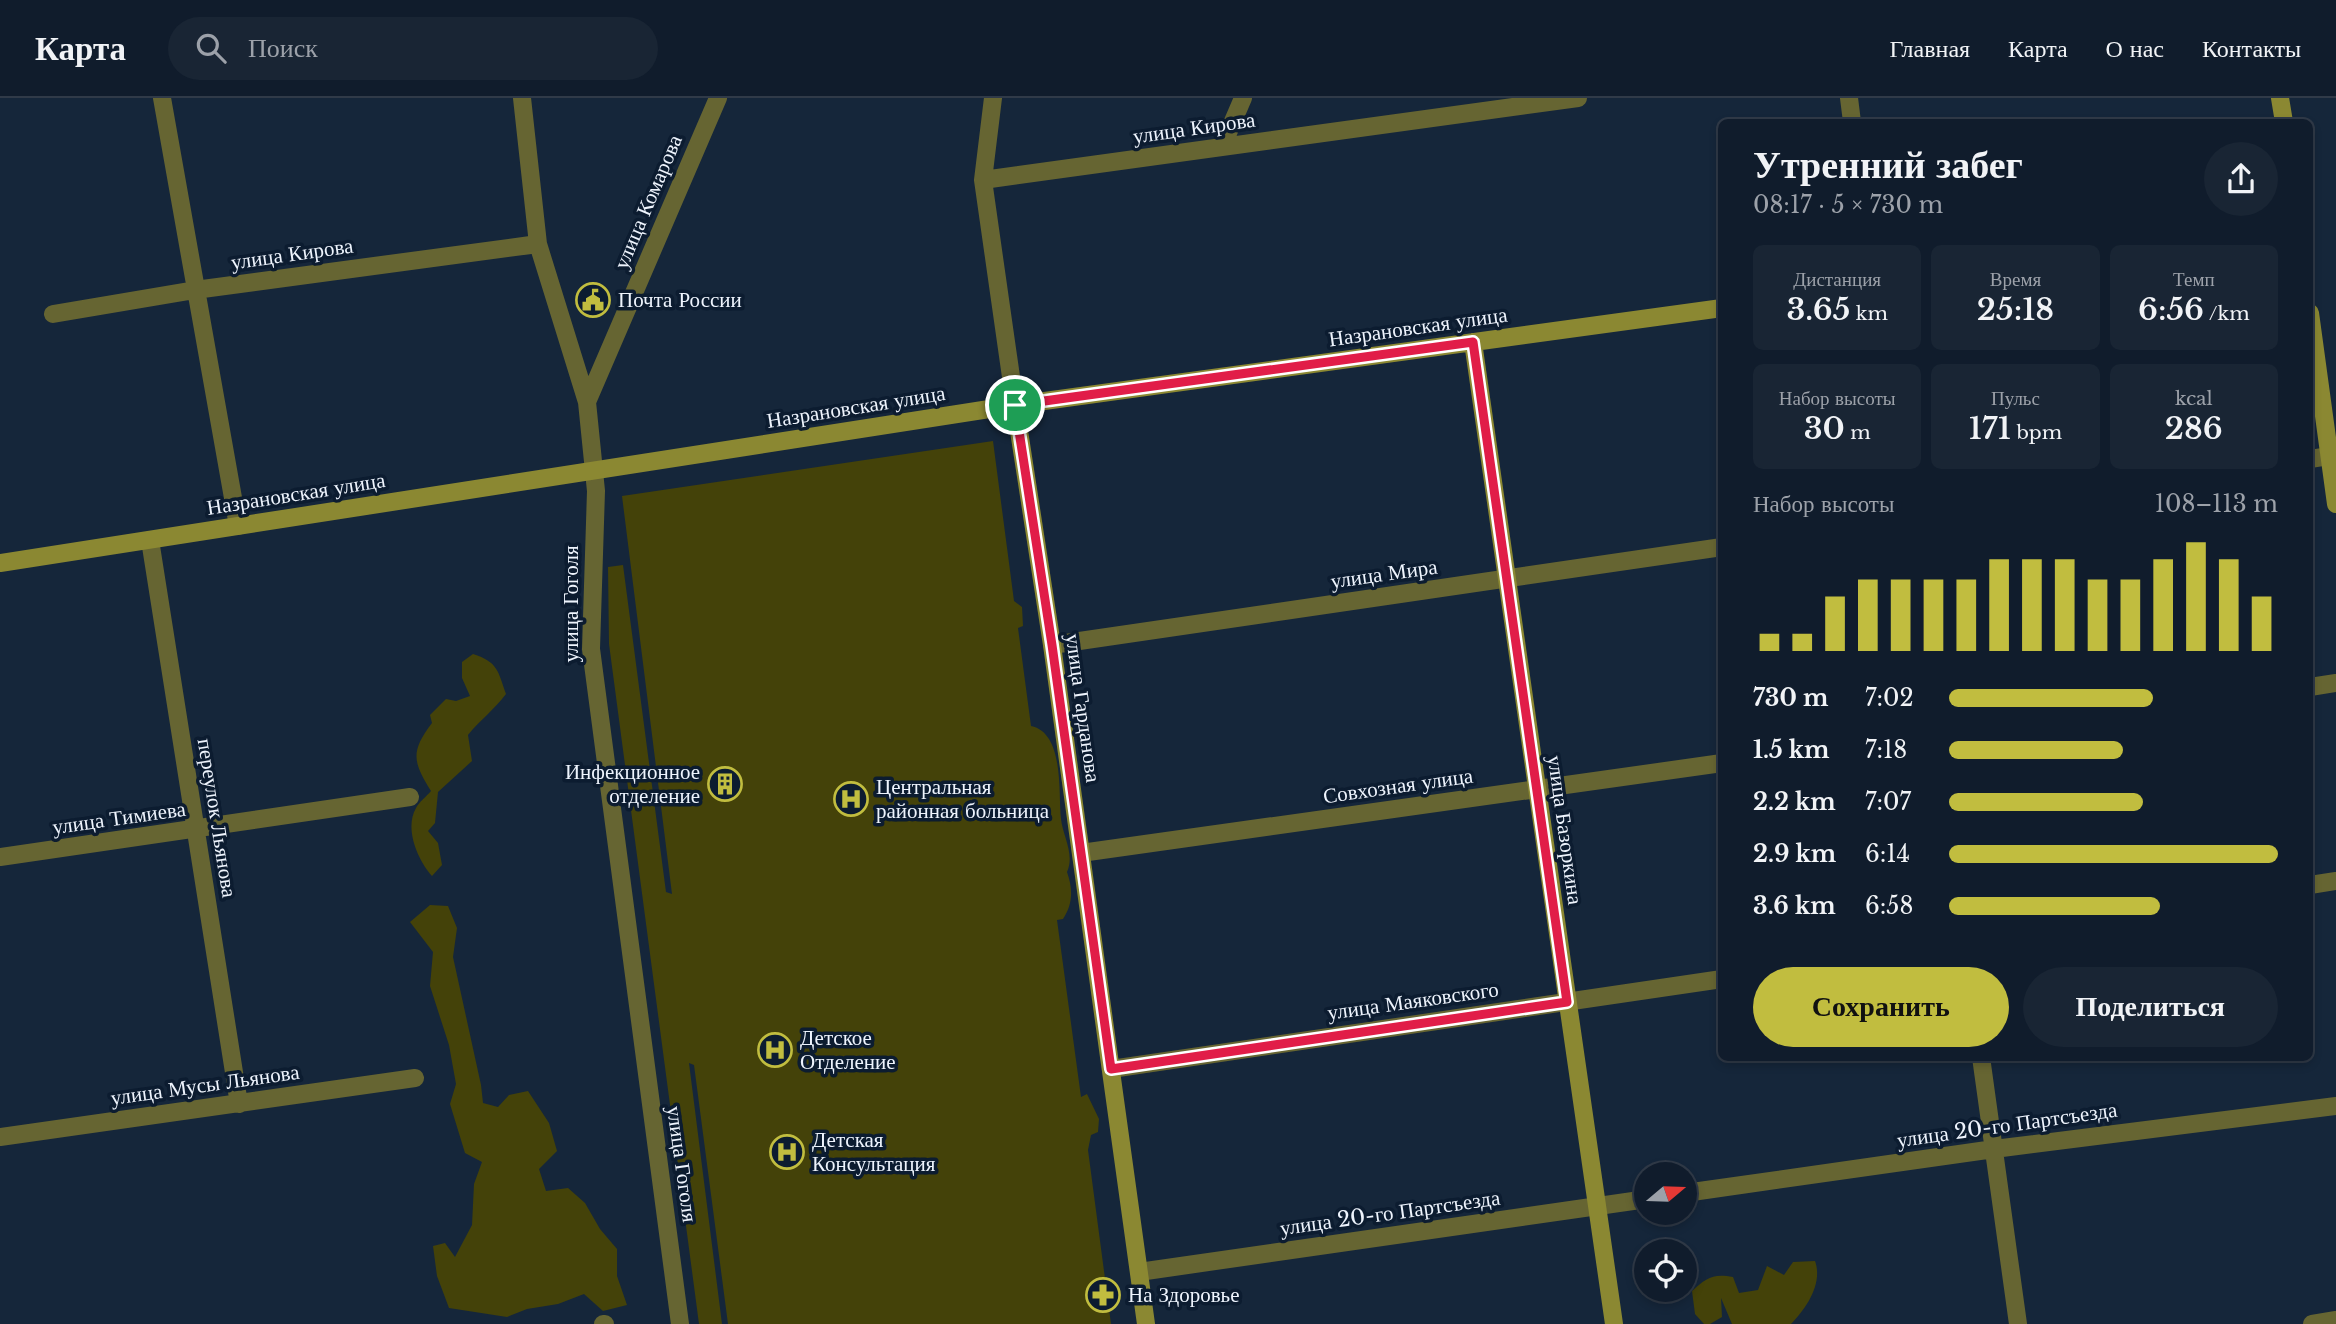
<!DOCTYPE html>
<html lang="ru">
<head>
<meta charset="utf-8">
<style>
  :root { --surface:#101c2c; --page:#192534; --text:#f1f3f6; --muted:#9ca1a9; --line:#303a48; --accent:#c1bd3f }
  body { margin:0; font-family:"Libre Baskerville",serif; background:var(--page); color:var(--text); height:100vh; display:flex; flex-direction:column; font-size:26px; white-space:nowrap }
  * { box-sizing:border-box; margin:0 }
  p { font-size:23px; color:var(--muted) }
  .icon { flex:none; width:38px; height:38px; fill:none; stroke:currentColor; stroke-width:2; stroke-linecap:round; stroke-linejoin:round }
  .map { position:relative; flex:1; overflow:hidden }
  .panel { position:absolute; left:1718px; top:21px; width:595px; height:942px; display:flex; flex-direction:column; background:var(--surface); border-radius:10px; box-shadow:0 4px 10px #0003,0 0 0 2px var(--line) }
  .panel>* { flex:none }
  .needle { width:46px; rotate:71deg }
  .fabs { position:absolute; left:1634px; top:1064px; display:grid; gap:14px }
  .fabs a { display:grid; place-items:center; width:63px; height:63px; border-radius:50%; background:var(--surface); box-shadow:0 4px 10px #0003,0 0 0 2px var(--line); font-size:35px }
  .pin { position:absolute; display:grid; place-items:center; width:60px; height:60px; color:#fff; margin:-30px; border:4px solid #fff; border-radius:50%; box-shadow:0 2px 7px #0007 }
  .round { display:grid; place-items:center; flex:none; width:74px; height:74px; border-radius:37px; background:var(--page) }
  .summary { display:flex; align-items:center; justify-content:space-between; height:119px; padding:0 35px }
  h1 { font-size:38px; font-weight:600; line-height:52px }
  .figures { display:grid; grid-template-columns:repeat(3,1fr); gap:10px; height:119px; padding:7px 35px }
  .figures div { display:grid; align-content:center; border-radius:10px; background:var(--page); text-align:center }
  .figures b { font-size:30px; font-weight:600 }
  .figures small { font-size:19px; font-weight:400 }
  .figures p { font-size:19px }
  .chart { height:196px; padding:14px 35px }
  .chart p { display:flex; justify-content:space-between }
  .chart svg { width:100%; height:126px; margin-top:7px; stroke:var(--accent); stroke-width:6 }
  .button { display:flex; gap:14px; margin-top:auto; padding:14px 35px }
  .button a { flex:1; height:80px; border-radius:42px; background:var(--accent); color:#111; font-size:28px; font-weight:600; line-height:80px; text-align:center }
  .button a+a { background:var(--page); color:var(--text) }
  ul { padding:0 35px; list-style:none; font-size:23px }
  li { display:grid; grid-template-columns:112px 84px 1fr; align-items:center; height:52px }
  li i { height:18px; border-radius:9px; background:var(--accent) }
  header { display:flex; align-items:center; gap:42px; box-sizing:border-box; height:98px; padding:0 35px; background:var(--surface); border-bottom:2px solid var(--line) }
  header strong { font-size:33px }
  nav { display:flex; gap:38px; margin-inline-start:auto; font-size:24px }
  .search { width:490px; height:63px; background:var(--page); display:flex; align-items:center; gap:18px; box-sizing:border-box; padding:0 24px; border-radius:38px; color:var(--muted); font-size:26px }
  .map>svg:first-child { display:block }
</style>
</head>
<body>
<header>
<strong>Карта</strong>
<div class="search"><svg class="icon" aria-label="search" viewBox="0 0 24 24"><circle cx="10" cy="10" r="6"/><path d="M15 15l6 6"/></svg>Поиск</div>
<nav><a>Главная</a><a>Карта</a><a>О нас</a><a>Контакты</a></nav>
</header>
<div class="map">
<svg width="2336" height="1226" viewBox="0 0 2336 1226">
  <rect width="100%" height="100%" fill="#15263a"/>
  <path fill="#444209" d="M 993,343 L 1014,503 L 1022,509 L 1023,528 L 1018,530 L 1031,628 C 1065,635 1058,696 1061,721 C 1063,739 1075,756 1067,774 C 1073,791 1073,806 1063,821 L 1057,822 L 1081,999 L 1087,996 L 1099,1021 L 1098,1034 L 1091,1037 L 1088,1052 L 1111,1226 L 728,1226 L 694,967 L 689,965 L 722,1226 L 699,1226 L 609,546 L 608,469 L 623,467 L 666,794 L 672,796 L 622,398 Z
    M 473,556 C 498,564 498,573 506,596 C 494,612 480,622 468,637 L 472,663 L 438,694 L 435,725 L 428,733 L 438,745 L 442,767 L 432,778 C 418,762 404,731 416,710 C 419,704 426,699 431,693 C 413,664 410,654 432,625 L 430,617 L 446,601 L 456,603 L 470,598 L 462,580 L 462,564 Z
    M 430,807 L 448,808 L 457,830 L 453,859 L 481,987 L 483,1005 L 498,1009 L 509,997 L 528,993 L 549,1025 L 557,1053 L 539,1071 L 546,1093 L 568,1090 L 585,1105 L 600,1131 L 617,1151 L 617,1178 L 627,1207 L 603,1213 L 584,1196 L 558,1206 L 527,1211 L 507,1219 L 449,1210 L 437,1178 L 433,1148 L 445,1145 L 455,1159 L 472,1127 L 474,1086 L 482,1064 L 465,1055 L 450,1006 L 456,986 L 449,947 L 430,888 L 433,854 L 410,824 Z
    M 1815,1163 C 1823,1185 1807,1210 1791,1226 L 1732,1226 L 1721,1200 L 1722,1219 L 1710,1226 L 1704,1226 L 1695,1216 L 1692,1193 C 1706,1180 1713,1175 1733,1179 L 1739,1195 L 1758,1192 L 1767,1168 L 1784,1177 L 1793,1164 Z"/>
  <g fill="none" stroke-linecap="round" stroke-linejoin="round">
    <path stroke="#666532" stroke-width="18" d="M 162,0 L 238,428
      M 522,0 L 538,146 L 587,304 L 596,393 L 591,551 L 680,1226
      M 993,0 L 983,82 L 1015,307
      M 1849,0 L 1852,24
      M 1222,49 L 1243,0
      M 983,82 L 1578,0
      M 53,216 L 195,192 L 538,146
      M 587,304 L 718,0
      M 2310,361 L 2336,357
      M 150,442 L 239,1006
      M 1052,547 L 1722,449
      M 2310,589 L 2336,585
      M 1081,755 L 1722,665
      M 0,759 L 410,699
      M 2310,787 L 2336,783
      M 1981,959 L 2018,1226
      M 1111,971 L 1722,881
      M 0,1039 L 415,980
      M 1685,1095 L 1994,1051 L 2336,1008
      M 1139,1174 L 1647,1101
      M 603,1226 L 605,1226
      M 2312,1226 L 2336,1222"/>
    <path stroke="#8b8832" stroke-width="18" d="M 2280,0 L 2284,24
      M 2310,215 L 2336,406
      M 1473,244 L 1614,1226
      M 1015,307 L 1052,547 L 1146,1226
      M 0,465 L 1015,307 L 1722,210"/>
  </g>
  <g fill="none" stroke-linecap="round" stroke-linejoin="round">
    <g stroke="#fff" stroke-width="14">
      <path id="route" d="M 1473,244 L 1567,904 L 1111,971 L 1052,547 L 1015,307 Z"/>
    </g>
    <use href="#route" stroke="#e11d48" stroke-width="9"/>
  </g>
  <defs>
    <g id="civic-ring" transform="scale(1.75)"><circle r="9.5" fill="#0c1c30" stroke="#c1bd3f" stroke-width="1.5"/><path d="M-.6-6.5H3V-4.5H.6V-3L4-1V1h2V6H-6V1h2V-1L-.6-3ZM-1.2 2.5V6h2.4V2.5Z" fill="#c1bd3f"/></g>
    <g id="building-ring" transform="scale(1.75)"><circle r="9.5" fill="#0c1c30" stroke="#c1bd3f" stroke-width="1.5"/><path d="M-4-6H4V6H1V3H-1V6H-4ZM-2.5-4.3h1.7v1.8h-1.7ZM.8-4.3h1.7v1.8H.8ZM-2.5-1h1.7V.8h-1.7ZM.8-1h1.7V.8H.8Z" fill="#c1bd3f"/></g>
    <g id="hospital-ring" transform="scale(1.75)"><circle r="9.5" fill="#0c1c30" stroke="#c1bd3f" stroke-width="1.5"/><path d="M-5-5h3v3.5h4V-5h3V5h-3V1.5h-4V5h-3Z" fill="#c1bd3f"/></g>
    <g id="pharmacy-ring" transform="scale(1.75)"><circle r="9.5" fill="#0c1c30" stroke="#c1bd3f" stroke-width="1.5"/><path d="M-2-6h4v4h4v4h-4v4h-4v-4h-4v-4h4Z" fill="#c1bd3f"/></g>
  </defs>
  <g fill-rule="evenodd">
    <use href="#civic-ring" x="593" y="202"/>
    <use href="#building-ring" x="725" y="686"/>
    <use href="#hospital-ring" x="851" y="701"/>
    <use href="#hospital-ring" x="775" y="952"/>
    <use href="#hospital-ring" x="787" y="1054"/>
    <use href="#pharmacy-ring" x="1103" y="1197"/>
  </g>
  <g text-anchor="middle" dominant-baseline="central" stroke-width="7" stroke-linejoin="round" paint-order="stroke">
    <g font-size="21" fill="#eef4fd" stroke="#0c1c30">
      <text transform="translate(1194 30) rotate(-8)">улица Кирова</text>
      <text transform="translate(648 104) rotate(-67)">улица Комарова</text>
      <text transform="translate(292 156) rotate(-8)">улица Кирова</text>
      <text transform="translate(1418 229) rotate(-8)">Назрановская улица</text>
      <text transform="translate(856 309) rotate(-9)">Назрановская улица</text>
      <text transform="translate(296 396) rotate(-9)">Назрановская улица</text>
      <text transform="translate(1384 476) rotate(-8)">улица Мира</text>
      <text transform="translate(571 506) rotate(-90)">улица Гоголя</text>
      <text transform="translate(1083 610) rotate(82)">улица Гарданова</text>
      <text transform="translate(1398 688) rotate(-8)">Совхозная улица</text>
      <text transform="translate(119 720) rotate(-8)">улица Тимиева</text>
      <text transform="translate(217 720) rotate(81)">переулок Льянова</text>
      <text transform="translate(1565 732) rotate(82)">улица Базоркина</text>
      <text transform="translate(1413 903) rotate(-8)">улица Маяковского</text>
      <text transform="translate(205 987) rotate(-8)">улица Мусы Льянова</text>
      <text transform="translate(2007 1027) rotate(-8)">улица 20-го Партсъезда</text>
      <text transform="translate(682 1066) rotate(82)">улица Гоголя</text>
      <text transform="translate(1390 1115) rotate(-8)">улица 20-го Партсъезда</text>
    </g>
    <g font-size="21" fill="#eef4fd" stroke="#0c1c30" text-anchor="start">
      <text x="618" y="202">Почта России</text>
      <text x="700" y="674" text-anchor="end">Инфекционное<tspan x="700" dy="24">отделение</tspan></text>
      <text x="876" y="689">Центральная<tspan x="876" dy="24">районная больница</tspan></text>
      <text x="800" y="940">Детское<tspan x="800" dy="24">Отделение</tspan></text>
      <text x="812" y="1042">Детская<tspan x="812" dy="24">Консультация</tspan></text>
      <text x="1128" y="1197">На Здоровье</text>
    </g>
  </g>
</svg>
<div class="fabs">
<a><svg class="needle" viewBox="-14 -14 28 28"><path d="M0-13l5 13h-10z" fill="#e53935"/><path d="M0 13l5-13h-10z" fill="#9ca1a9"/></svg></a>
<a><svg class="icon" aria-label="locate" viewBox="0 0 24 24"><circle cx="12" cy="12" r="6"/><path d="M12 2v4M12 18v4M2 12h4M18 12h4"/></svg></a>
</div>
<div class="pin" style="left:1015px;top:307px;background:#1e9e55"><svg class="icon" aria-label="arrive" viewBox="0 0 24 24"><path d="M6 21V4h12l-3 4 3 4H6"/></svg></div>
<section class="panel">
<div class="summary"><div><h1>Утренний забег</h1><p>08:17 · 5 × 730 m</p></div><a class="round"><svg class="icon" aria-label="share" viewBox="0 0 24 24"><path d="M12 15V3M7 8l5-5 5 5M5 13v7h14v-7"/></svg></a></div>
<div class="figures">
<div><p>Дистанция</p><b>3.65<small> km</small></b></div>
<div><p>Время</p><b>25:18</b></div>
<div><p>Темп</p><b>6:56<small> /km</small></b></div>
</div>
<div class="figures">
<div><p>Набор высоты</p><b>30<small> m</small></b></div>
<div><p>Пульс</p><b>171<small> bpm</small></b></div>
<div><p>kcal</p><b>286</b></div>
</div>
<div class="chart"><p><span>Набор высоты</span>108–113 m</p>
<svg viewBox="0 0 160 44" preserveAspectRatio="none"><path d="M5 44V38M15 44V38M25 44V25M35 44V19M45 44V19M55 44V19M65 44V19M75 44V12M85 44V12M95 44V12M105 44V19M115 44V19M125 44V12M135 44V6M145 44V12M155 44V25"/></svg>
</div>
<ul>
<li><b>730 m</b>7:02<i style="width:62%"></i></li>
<li><b>1.5 km</b>7:18<i style="width:53%"></i></li>
<li><b>2.2 km</b>7:07<i style="width:59%"></i></li>
<li><b>2.9 km</b>6:14<i style="width:100%"></i></li>
<li><b>3.6 km</b>6:58<i style="width:64%"></i></li>
</ul>
<div class="button"><a>Сохранить</a><a>Поделиться</a></div>
</section>
</div>
</body>
</html>
